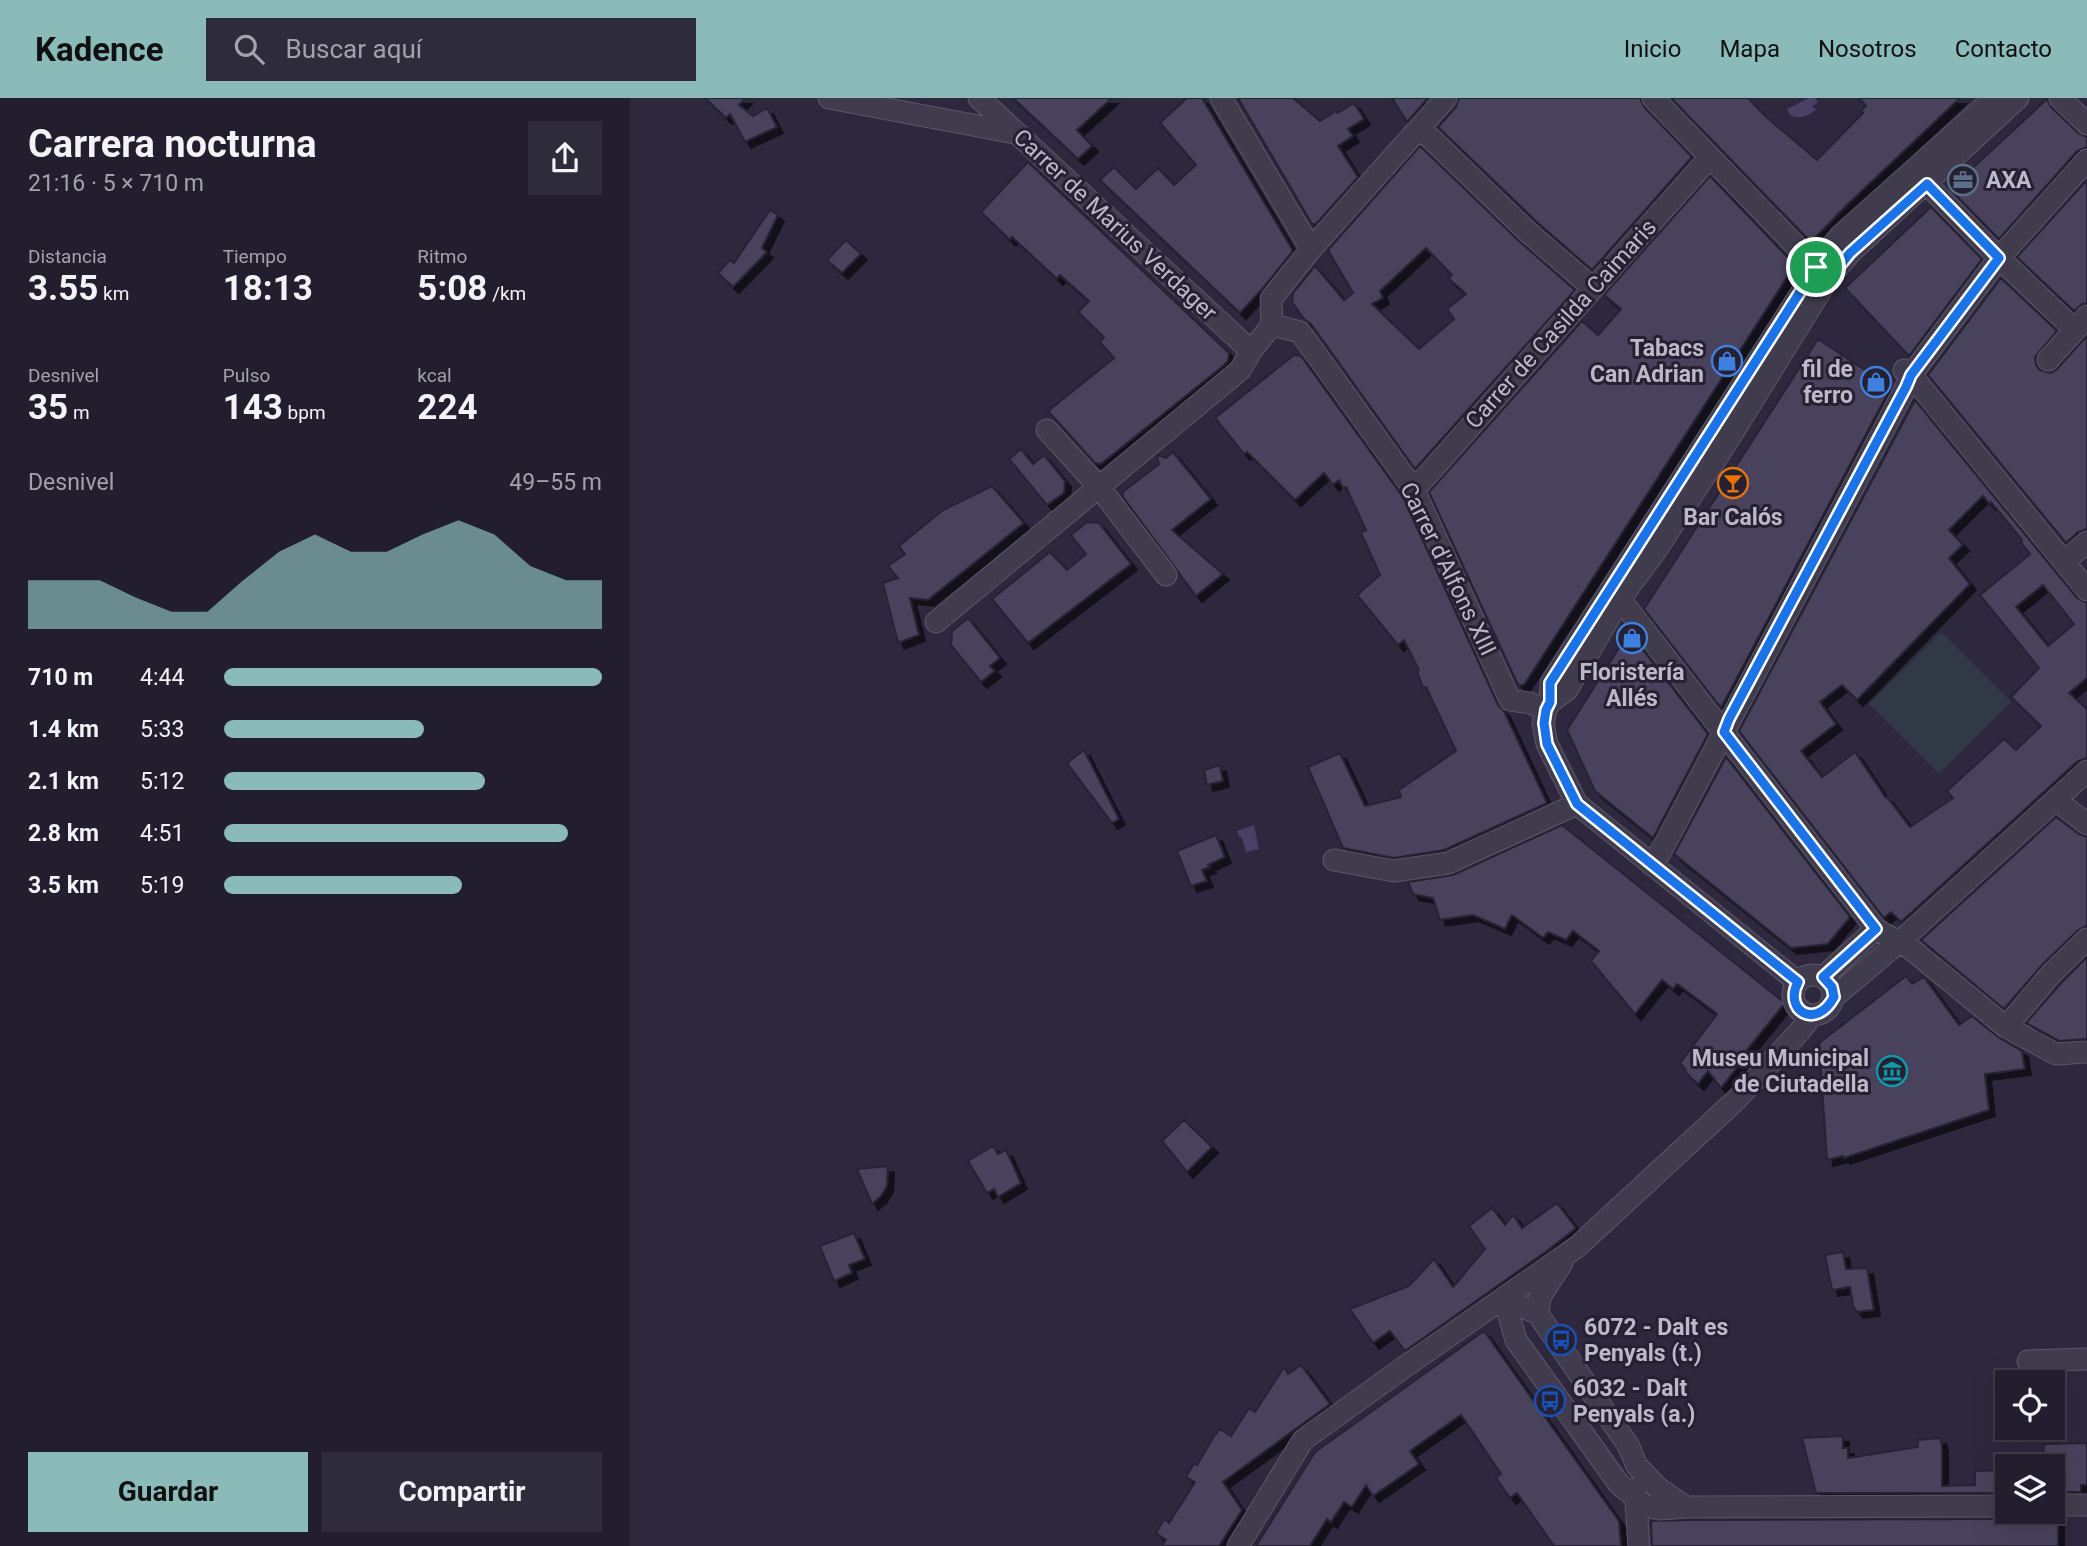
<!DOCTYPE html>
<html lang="es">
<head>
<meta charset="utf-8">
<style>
  :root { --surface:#221e2e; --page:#2e2b3a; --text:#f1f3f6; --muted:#a2a2aa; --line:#3f3c4a; --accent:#8bbbb9 }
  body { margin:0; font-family:Roboto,sans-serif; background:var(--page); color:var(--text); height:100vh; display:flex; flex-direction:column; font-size:26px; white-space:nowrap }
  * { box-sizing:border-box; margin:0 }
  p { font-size:23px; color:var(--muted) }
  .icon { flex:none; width:38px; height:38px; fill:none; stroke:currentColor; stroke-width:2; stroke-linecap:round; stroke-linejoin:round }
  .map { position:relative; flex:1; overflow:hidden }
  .details { display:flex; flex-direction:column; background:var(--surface); width:630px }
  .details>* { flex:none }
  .buttons { position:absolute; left:1365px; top:1272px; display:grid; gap:14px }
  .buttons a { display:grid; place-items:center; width:70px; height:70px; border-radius:0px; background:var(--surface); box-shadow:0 7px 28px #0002,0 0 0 2px var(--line); font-size:35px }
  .pin { position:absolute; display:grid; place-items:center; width:60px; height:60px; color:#fff; margin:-30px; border:4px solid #fff; border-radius:50%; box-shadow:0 2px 7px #0007 }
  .round { display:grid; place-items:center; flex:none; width:74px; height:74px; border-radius:0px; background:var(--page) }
  .overview { display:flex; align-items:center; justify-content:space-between; height:119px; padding:0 28px }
  h1 { font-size:38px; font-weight:700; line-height:52px }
  .metrics { display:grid; grid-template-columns:repeat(3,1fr); gap:10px; height:119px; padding:7px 28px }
  .metrics div { display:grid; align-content:center }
  .metrics b { font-size:35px; font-weight:700 }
  .metrics small { font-size:19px; font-weight:400 }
  .metrics p { font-size:19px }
  .chart { height:196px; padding:14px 28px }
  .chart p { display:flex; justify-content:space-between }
  .chart svg { width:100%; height:126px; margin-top:7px; fill:var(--accent); opacity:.7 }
  .button { display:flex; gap:14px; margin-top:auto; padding:14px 28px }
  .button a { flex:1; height:80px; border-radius:0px; background:var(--accent); color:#111; font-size:28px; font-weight:700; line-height:80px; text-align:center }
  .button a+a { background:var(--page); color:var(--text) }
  ul { padding:0 28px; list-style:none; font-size:23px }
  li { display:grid; grid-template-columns:112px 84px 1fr; align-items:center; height:52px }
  li i { height:18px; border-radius:9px; background:var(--accent) }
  header { display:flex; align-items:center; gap:42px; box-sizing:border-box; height:98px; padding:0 35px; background:var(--accent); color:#111 }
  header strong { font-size:33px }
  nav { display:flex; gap:38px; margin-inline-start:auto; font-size:24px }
  .search { width:490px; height:63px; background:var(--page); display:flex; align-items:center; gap:18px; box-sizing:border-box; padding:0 24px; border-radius:0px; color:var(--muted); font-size:26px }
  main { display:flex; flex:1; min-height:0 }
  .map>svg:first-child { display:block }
</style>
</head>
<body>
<header>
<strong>Kadence</strong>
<div class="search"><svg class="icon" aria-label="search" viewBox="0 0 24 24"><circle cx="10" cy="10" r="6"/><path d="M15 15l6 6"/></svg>Buscar aquí</div>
<nav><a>Inicio</a><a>Mapa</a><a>Nosotros</a><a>Contacto</a></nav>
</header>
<main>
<section class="details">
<div class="overview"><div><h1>Carrera nocturna</h1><p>21:16 · 5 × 710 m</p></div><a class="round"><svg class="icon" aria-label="share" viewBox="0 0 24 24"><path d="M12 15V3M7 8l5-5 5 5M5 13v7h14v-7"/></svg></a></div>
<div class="metrics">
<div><p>Distancia</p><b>3.55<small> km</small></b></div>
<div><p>Tiempo</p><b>18:13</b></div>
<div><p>Ritmo</p><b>5:08<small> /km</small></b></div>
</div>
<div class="metrics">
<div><p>Desnivel</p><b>35<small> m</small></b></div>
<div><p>Pulso</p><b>143<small> bpm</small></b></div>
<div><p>kcal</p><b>224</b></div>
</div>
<div class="chart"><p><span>Desnivel</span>49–55 m</p>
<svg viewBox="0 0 160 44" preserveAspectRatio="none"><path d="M0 44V27L10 27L20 27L30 33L40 38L50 38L60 27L70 17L80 11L90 17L100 17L110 11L120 6L130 11L140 22L150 27L160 27V44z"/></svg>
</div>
<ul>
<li><b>710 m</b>4:44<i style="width:100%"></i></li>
<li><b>1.4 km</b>5:33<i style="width:53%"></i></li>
<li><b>2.1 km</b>5:12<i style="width:69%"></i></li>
<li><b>2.8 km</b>4:51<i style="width:91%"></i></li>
<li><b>3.5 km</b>5:19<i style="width:63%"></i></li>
</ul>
<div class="button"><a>Guardar</a><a>Compartir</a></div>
</section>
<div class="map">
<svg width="1457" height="1448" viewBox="0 0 1457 1448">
  <defs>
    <filter id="shadow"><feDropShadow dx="6" dy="6" stdDeviation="0" flood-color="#0009"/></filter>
  </defs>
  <rect width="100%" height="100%" fill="#2d283e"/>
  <path fill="#313947" d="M 1311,534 L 1381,604 L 1309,676 L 1239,606 Z"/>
  <path fill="#484065" d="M 1179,0 L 1185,0 L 1188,4 L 1182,9 L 1187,11 C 1178,18 1171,22 1160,17 L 1157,11 Z
    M 624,727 L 629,751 L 616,754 L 612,740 L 609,738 L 607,733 Z"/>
  <path fill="#48425b" stroke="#272335" stroke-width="2" fill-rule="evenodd" filter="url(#shadow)" d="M 75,0 L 116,0 L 109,7 L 123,18 L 137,10 L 147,29 L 115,44 L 100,16 L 96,20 Z
    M 383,0 L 482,0 L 447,32 L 462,48 L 448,61 Z
    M 557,0 L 572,0 L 662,151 L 662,154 L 633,190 L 610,215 L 470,82 L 484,69 L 506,91 L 528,70 L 544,87 L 566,67 L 530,25 Z
    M 608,0 L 663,0 L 690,23 L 706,13 L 708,15 L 724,5 L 734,21 L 718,31 L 723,38 L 708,48 L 728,79 L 686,126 L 682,126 Z
    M 762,0 L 798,0 L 777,24 Z
    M 829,0 L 1010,0 L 1014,9 L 1062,59 L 962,172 L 908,125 L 808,29 L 826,9 Z
    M 1041,0 L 1118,0 L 1134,17 L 1187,62 L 1233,15 L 1231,13 L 1236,8 L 1229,0 L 1330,0 L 1218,106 L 1181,144 Z
    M 1417,1 L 1421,9 L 1448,35 L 1457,39 L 1457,49 L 1447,53 L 1369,141 L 1320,91 Z
    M 790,48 L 890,144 L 945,192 L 785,371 L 681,226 L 675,222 L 662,204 L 663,195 L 685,168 L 714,202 L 723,195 L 698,152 ZM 796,150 L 822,177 L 818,180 L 836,196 L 817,211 L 824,221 L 789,251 L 742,206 L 753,200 L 750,193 Z
    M 398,64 L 599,255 L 598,263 L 593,268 L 471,366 L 465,365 L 418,313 L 484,260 L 470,244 L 474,239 L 448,214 L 459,203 L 430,177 L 427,181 L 382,139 L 380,142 L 351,114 Z
    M 1080,78 L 1165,167 L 894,587 L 888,587 L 799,394 L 952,223 L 968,237 L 991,211 L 974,197 Z
    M 1455,84 L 1457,86 L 1457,205 L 1452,206 L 1444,213 L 1387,159 Z
    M 1301,109 L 1352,161 L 1279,258 L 1215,190 Z
    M 140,112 L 148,117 L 132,150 L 137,154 L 103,189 L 88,175 L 100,162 L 104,165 Z
    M 216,142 L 231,156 L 212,175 L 197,162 Z
    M 1371,180 L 1427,233 L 1405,259 L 1406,267 L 1410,272 L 1421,275 L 1427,271 L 1457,238 L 1457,431 L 1448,434 L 1436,445 L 1298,277 Z
    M 1188,241 L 1241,276 L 1243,273 L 1253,280 L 1253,284 L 1261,289 L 1091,610 L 1014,511 Z
    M 664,257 L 671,258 L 773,399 L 868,607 L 874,613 L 917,705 L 814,752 L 764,760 L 713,750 L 678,669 L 710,655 L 735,708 L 771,699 L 769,692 L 826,653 L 796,589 L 793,590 L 787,573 L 789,572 L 774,542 L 768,547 L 727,497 L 750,477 L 731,435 L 736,432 L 716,389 L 713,390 L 709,382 L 703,387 L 694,375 L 665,402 L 617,354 L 614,356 L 585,320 Z
    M 1285,302 L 1447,500 L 1457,505 L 1457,580 L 1439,595 L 1457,611 L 1457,660 L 1448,663 L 1271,824 L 1261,814 L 1254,820 L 1109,633 ZM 1353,398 L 1360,406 L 1361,404 L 1392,442 L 1391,444 L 1400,456 L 1350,497 L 1409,570 L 1381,599 L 1411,628 L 1386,652 L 1374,641 L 1317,693 L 1323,700 L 1280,729 L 1257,699 L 1256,700 L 1225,654 L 1192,679 L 1171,653 L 1206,626 L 1190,604 L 1212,587 L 1227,602 L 1340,486 L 1319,460 L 1333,447 L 1319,432 ZM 1413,487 L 1444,526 L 1418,548 L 1386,509 Z
    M 391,351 L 403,366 L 414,357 L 435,383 L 434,395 L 417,407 L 379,361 Z
    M 543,354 L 581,401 L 542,432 L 593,476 L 566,498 L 493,399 L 493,394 L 529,366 L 527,358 L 528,357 L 536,360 Z
    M 362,388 L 394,425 L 298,502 L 280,500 L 289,537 L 268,545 L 253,485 L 268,480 L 258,468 L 275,456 L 269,448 L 313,412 Z
    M 457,424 L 469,425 L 501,466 L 398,545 L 362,501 L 420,454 L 437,472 L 456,456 L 441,437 Z
    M 338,520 L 370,560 L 360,568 L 365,573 L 351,584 L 321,547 L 322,533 Z
    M 999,534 L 1078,636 L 1023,740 L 965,693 L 937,632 Z
    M 454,652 L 489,721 L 482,725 L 437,665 Z
    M 1096,659 L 1220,819 L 1198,846 L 1161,850 L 1044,756 Z
    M 590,667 L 593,683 L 577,687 L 574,672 Z
    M 1426,719 L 1449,736 L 1457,739 L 1457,828 L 1448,832 L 1412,867 L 1374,911 L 1291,842 Z
    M 932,727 L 1155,905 L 1117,952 L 1119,954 L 1091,990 L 1078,973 L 1068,986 L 1055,974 L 1056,972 L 1050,965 L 1087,916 L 1047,886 L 1043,891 L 1032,882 L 1005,916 L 961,863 L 969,853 L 943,833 L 936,842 L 918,834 L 913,840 L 882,817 L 875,831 L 843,817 L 810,822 L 803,800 L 783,796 L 778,784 L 823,777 Z
    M 586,737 L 595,759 L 578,767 L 580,769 L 572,772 L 577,783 L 561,788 L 547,753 Z
    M 1457,859 L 1457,941 L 1429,943 L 1396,925 L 1431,885 Z
    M 1276,878 L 1282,886 L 1294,879 L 1329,927 L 1342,918 L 1368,939 L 1392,953 L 1395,971 L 1355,976 L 1359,1012 L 1214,1060 L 1213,1058 L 1197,1062 L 1189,945 Z
    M 554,1022 L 582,1049 L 557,1074 L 532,1043 Z
    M 363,1048 L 368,1056 L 376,1052 L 391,1085 L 368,1099 L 364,1091 L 357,1095 L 338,1063 Z
    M 258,1068 L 257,1088 L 251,1098 L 242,1106 L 227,1071 Z
    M 927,1105 L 946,1130 L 921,1150 L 775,1253 L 760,1233 L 743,1245 L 720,1211 L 779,1188 L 804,1161 L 823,1189 L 855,1151 L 839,1128 L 862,1110 L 875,1127 L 883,1117 L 892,1130 Z
    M 224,1135 L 235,1161 L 219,1167 L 222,1175 L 204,1183 L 190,1148 Z
    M 1213,1154 L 1216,1171 L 1237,1170 L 1244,1212 L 1227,1214 L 1223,1208 L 1220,1189 L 1202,1192 L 1195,1157 Z
    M 854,1233 L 989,1423 L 991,1448 L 924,1448 L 887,1395 L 880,1400 L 866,1380 L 871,1376 L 831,1317 L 780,1353 L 789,1366 L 743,1398 L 736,1387 L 722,1409 L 714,1404 L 701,1424 L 697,1421 L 680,1448 L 626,1448 L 685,1354 Z
    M 671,1267 L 700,1306 L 593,1384 L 612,1412 L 589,1448 L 532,1448 L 536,1442 L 526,1435 L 534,1421 L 539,1425 L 565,1384 L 556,1379 L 564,1365 L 567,1367 L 584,1338 L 590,1331 L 601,1338 L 619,1310 L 625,1314 L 654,1269 L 658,1276 Z
    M 1213,1338 L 1213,1350 L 1218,1350 L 1218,1360 L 1288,1349 L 1288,1342 L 1310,1340 L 1312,1347 L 1312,1388 L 1345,1387 L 1345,1373 L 1377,1372 L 1377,1395 L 1186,1395 L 1172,1340 Z
    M 1457,1345 L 1457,1387 L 1451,1387 L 1451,1394 L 1423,1394 L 1423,1368 L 1413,1368 L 1414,1346 Z
    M 1385,1418 L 1416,1418 L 1428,1420 L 1428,1448 L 1022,1448 L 1021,1425 L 1022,1423 L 1057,1422 L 1377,1421 Z"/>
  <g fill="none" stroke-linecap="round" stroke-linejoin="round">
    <g stroke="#5b5769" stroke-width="23">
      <path id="minor" d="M 199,0 L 385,35
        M 349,0 L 621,253
        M 591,0 L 681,151
        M 1023,0 L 1194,177
        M 1430,0 L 1457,26
        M 790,30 L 899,135 L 963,190
        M 1288,77 L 1369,160 L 1445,232 L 1457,218
        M 642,227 L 670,234 L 784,392 L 880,602 L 900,605 L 916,612
        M 1418,262 L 1445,232
        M 1274,272 L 1281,277 L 1457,492
        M 417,332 L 469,389 L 536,477
        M 784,392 L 1079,60
        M 1434,464 L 1457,444
        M 992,491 L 988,497 L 990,501 L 1246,831 L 1281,851 L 1376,929 L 1426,956 L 1457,954
        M 306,524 L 610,272 L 621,253 L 642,227 L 641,201 L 681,151 L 816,0
        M 920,604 L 937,592 L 990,501 L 1025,454 L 1102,336 L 1198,181 L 1220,155 L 1388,0
        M 1426,702 L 1457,726
        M 704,762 L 764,773 L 818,765 L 947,706
        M 1020,765 L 1030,755 L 1276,289 L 1281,277 L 1369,160 L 1457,62
        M1163 897a20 20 0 1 1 40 0a20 20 0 1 1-40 0Z
        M 1193,879 L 1246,831
        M 1168,884 L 947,706 L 917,646 L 913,625 L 916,612 L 920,604 L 921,585 L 1200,150 L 1211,137 L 1364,0
        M 1204,899 L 1268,845 L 1457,673
        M 1376,929 L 1421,876 L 1457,841
        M 874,1200 L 886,1242 L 989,1386 L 1015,1408 L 1030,1411 L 1056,1409 L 1377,1408
        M 874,1200 L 908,1216 L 998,1347 L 1007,1368 L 1028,1390 L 1056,1409
        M 908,1216 L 910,1199 L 932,1165
        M 1398,1263 L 1457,1261
        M 1005,1391 L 1009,1448
        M 1423,1407 L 1457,1407
        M 608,1448 L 673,1342 L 773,1270 L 948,1148 L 1106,1002 L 1170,933 L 1182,917"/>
    </g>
    <use href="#minor" stroke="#403c4e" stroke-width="21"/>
  </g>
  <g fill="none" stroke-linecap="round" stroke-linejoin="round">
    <g stroke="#fff" stroke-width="14">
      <path id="route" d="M 1297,86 L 1369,160 L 1281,277 L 1276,289 L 1099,621 L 1094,634 L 1246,831 L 1193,879 L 1202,889 L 1204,899 C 1186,933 1153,912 1168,884 L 947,706 L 917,646 L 914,625 L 916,612 L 920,604 L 920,585 L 1186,169 L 1199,181 L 1220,155 Z"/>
    </g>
    <use href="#route" stroke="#1a73e8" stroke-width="9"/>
  </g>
  <defs>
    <g id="office-ring" transform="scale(1.575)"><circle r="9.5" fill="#252133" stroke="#5c6f8a" stroke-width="1.5"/><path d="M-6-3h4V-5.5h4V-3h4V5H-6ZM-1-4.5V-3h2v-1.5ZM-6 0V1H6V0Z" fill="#5c6f8a"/></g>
    <g id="shop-ring" transform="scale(1.575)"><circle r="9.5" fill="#252133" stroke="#3f7fe0" stroke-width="1.5"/><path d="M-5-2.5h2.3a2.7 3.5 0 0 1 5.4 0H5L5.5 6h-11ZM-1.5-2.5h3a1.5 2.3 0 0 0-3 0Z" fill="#3f7fe0"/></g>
    <g id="bar-ring" transform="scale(1.575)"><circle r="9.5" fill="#252133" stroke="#e8710a" stroke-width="1.5"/><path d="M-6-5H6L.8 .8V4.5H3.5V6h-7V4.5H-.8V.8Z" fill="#e8710a"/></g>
    <g id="museum-ring" transform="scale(1.575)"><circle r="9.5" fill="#252133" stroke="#0f9aa8" stroke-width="1.5"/><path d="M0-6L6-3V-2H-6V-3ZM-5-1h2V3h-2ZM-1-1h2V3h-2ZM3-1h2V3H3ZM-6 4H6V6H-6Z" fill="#0f9aa8"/></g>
    <g id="bus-ring" transform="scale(1.575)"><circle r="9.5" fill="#252133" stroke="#1a4fb4" stroke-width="1.5"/><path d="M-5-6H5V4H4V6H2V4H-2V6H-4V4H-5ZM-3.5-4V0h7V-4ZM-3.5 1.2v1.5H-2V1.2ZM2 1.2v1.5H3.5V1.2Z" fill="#1a4fb4"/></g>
  </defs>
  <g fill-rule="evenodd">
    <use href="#office-ring" x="1333" y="82"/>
    <use href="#shop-ring" x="1097" y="263"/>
    <use href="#shop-ring" x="1246" y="284"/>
    <use href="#bar-ring" x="1103" y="385"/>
    <use href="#shop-ring" x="1002" y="540"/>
    <use href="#museum-ring" x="1262" y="973"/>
    <use href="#bus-ring" x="931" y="1242"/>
    <use href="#bus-ring" x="920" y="1303"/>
  </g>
  <g text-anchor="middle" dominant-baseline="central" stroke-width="6" stroke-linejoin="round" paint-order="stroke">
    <g font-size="23" font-weight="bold" fill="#bcb8c9" stroke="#252133" text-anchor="start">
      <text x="1356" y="82">AXA</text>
      <text x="1074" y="250" text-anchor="end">Tabacs<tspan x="1074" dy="26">Can Adrian</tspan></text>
      <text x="1223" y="271" text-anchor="end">fil de<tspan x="1223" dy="26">ferro</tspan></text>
      <text x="1103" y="419" text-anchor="middle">Bar Calós</text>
      <text x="1002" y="574" text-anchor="middle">Floristería<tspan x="1002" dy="26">Allés</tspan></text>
      <text x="1239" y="960" text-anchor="end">Museu Municipal<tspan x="1239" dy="26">de Ciutadella</tspan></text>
      <text x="954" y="1229">6072 - Dalt es<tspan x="954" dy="26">Penyals (t.)</tspan></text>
      <text x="943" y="1290">6032 - Dalt<tspan x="943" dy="26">Penyals (a.)</tspan></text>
    </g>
    <g font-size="23" fill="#bcb8c9" stroke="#252133">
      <text transform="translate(485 127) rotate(43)">Carrer de Marius Verdager</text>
      <text transform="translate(931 226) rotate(-48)">Carrer de Casilda Caimaris</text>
      <text transform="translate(818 471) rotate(64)">Carrer d'Alfons XIII</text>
    </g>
  </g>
</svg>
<div class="buttons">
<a><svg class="icon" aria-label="locate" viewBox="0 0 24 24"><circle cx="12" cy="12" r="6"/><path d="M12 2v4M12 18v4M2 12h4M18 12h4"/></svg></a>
<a><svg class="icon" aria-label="layers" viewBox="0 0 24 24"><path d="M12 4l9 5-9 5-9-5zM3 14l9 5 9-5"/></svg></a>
</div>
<div class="pin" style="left:1186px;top:169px;background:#1e9e55"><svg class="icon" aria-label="arrive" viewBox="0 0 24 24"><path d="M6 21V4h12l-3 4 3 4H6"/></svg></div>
</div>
</main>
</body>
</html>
